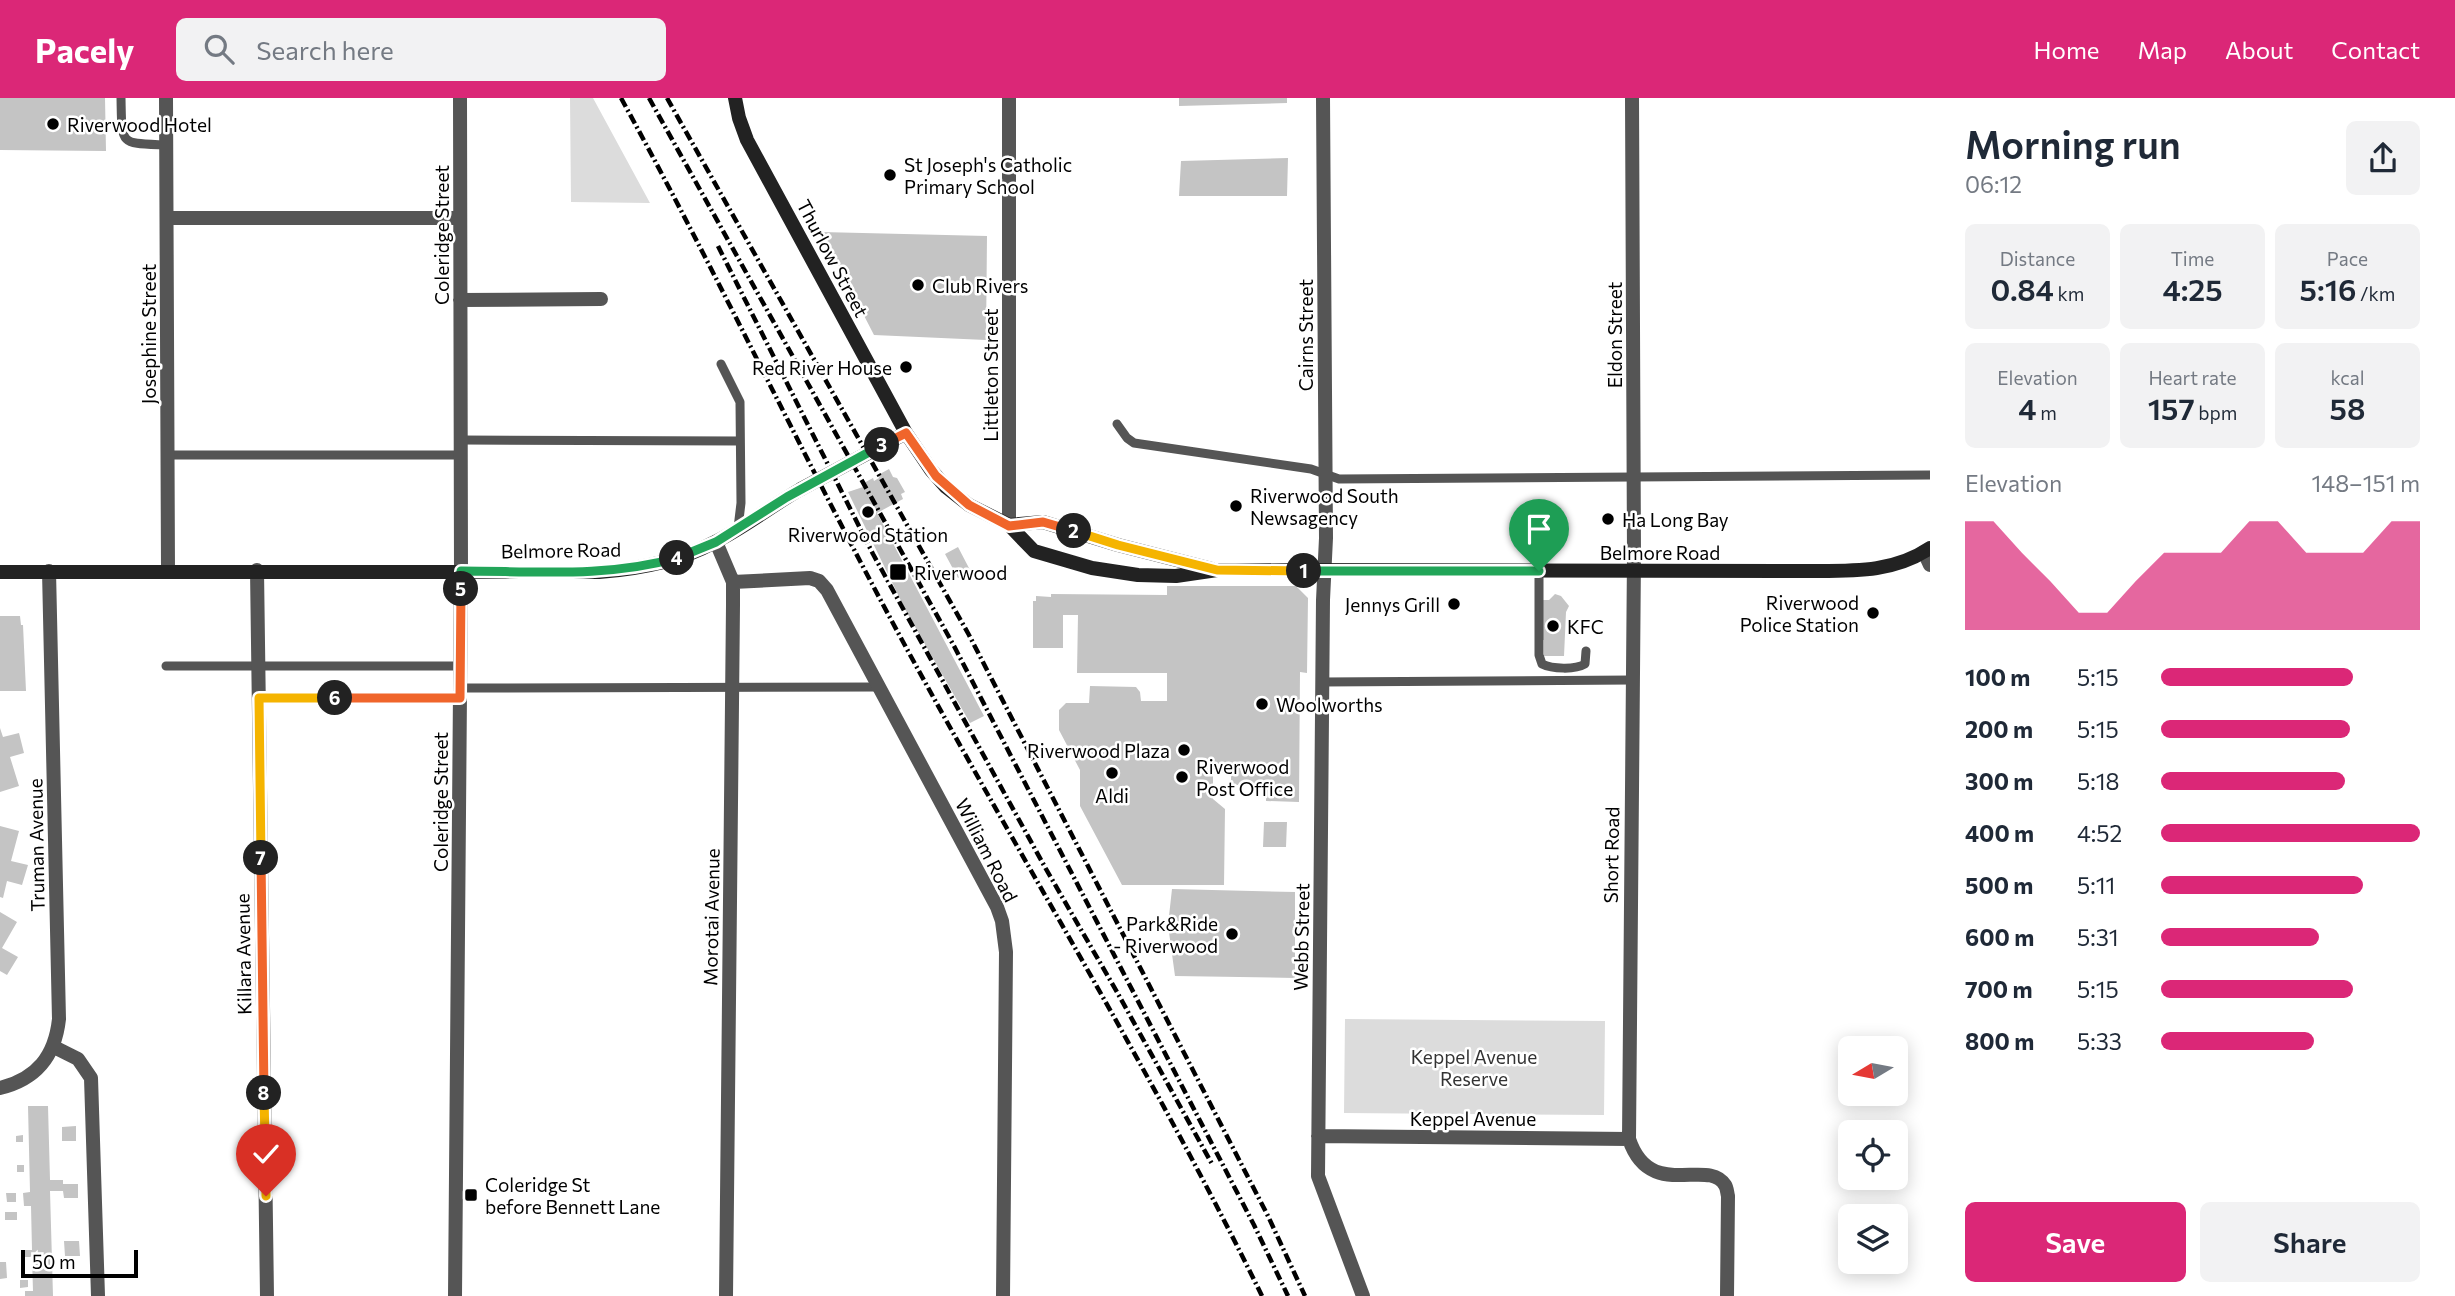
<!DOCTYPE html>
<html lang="en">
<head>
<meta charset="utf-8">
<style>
  :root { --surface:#fff; --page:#f2f2f3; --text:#1f2937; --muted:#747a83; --accent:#db2777 }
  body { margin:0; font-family:Commissioner,sans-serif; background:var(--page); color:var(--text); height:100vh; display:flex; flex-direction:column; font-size:26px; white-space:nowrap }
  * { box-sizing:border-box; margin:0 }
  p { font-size:23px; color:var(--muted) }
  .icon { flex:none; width:38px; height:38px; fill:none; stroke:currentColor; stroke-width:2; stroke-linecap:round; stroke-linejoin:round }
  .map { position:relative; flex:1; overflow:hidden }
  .panel { display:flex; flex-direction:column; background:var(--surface); width:525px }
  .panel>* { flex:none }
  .needle { width:46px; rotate:260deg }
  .controls { position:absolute; left:1838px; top:938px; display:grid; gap:14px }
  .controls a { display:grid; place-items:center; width:70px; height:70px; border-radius:10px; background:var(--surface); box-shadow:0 4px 18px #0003; font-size:35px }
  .scale { position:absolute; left:21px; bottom:18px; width:117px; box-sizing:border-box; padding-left:7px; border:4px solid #000; border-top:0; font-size:19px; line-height:24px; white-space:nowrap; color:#000; -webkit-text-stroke:5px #fff; paint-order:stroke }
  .pin { position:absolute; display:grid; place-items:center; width:60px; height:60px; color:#fff; margin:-72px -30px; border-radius:50% 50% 50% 0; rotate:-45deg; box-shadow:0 0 7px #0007 }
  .pin .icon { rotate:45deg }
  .km { position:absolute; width:35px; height:35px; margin:-18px; border-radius:50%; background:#222; color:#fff; font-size:19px; line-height:35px; text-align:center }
  .round { display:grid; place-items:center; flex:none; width:74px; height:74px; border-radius:10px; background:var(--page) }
  .summary { display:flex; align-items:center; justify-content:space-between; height:119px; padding:0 35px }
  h1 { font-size:38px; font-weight:600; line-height:52px }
  .figures { display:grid; grid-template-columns:repeat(3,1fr); gap:10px; height:119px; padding:7px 35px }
  .figures div { display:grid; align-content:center; border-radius:10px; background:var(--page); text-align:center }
  .figures b { font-size:30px; font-weight:600 }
  .figures small { font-size:19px; font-weight:400 }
  .figures p { font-size:19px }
  .chart { height:196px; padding:14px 35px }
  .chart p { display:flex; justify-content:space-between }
  .chart svg { width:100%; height:126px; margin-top:7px; fill:var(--accent); opacity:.7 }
  .primary-button { display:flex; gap:14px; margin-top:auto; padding:14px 35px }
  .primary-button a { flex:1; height:80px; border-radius:10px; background:var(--accent); color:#fff; font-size:28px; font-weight:600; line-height:80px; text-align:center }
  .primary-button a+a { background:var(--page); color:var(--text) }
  ul { padding:0 35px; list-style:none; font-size:23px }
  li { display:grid; grid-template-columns:112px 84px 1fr; align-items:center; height:52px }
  li i { height:18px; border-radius:9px; background:var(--accent) }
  header { display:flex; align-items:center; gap:42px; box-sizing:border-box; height:98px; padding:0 35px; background:var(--accent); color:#fff }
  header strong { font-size:33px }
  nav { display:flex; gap:38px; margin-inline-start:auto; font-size:24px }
  .search { width:490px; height:63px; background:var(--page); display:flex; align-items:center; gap:18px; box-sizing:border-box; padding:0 24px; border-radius:10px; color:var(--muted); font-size:26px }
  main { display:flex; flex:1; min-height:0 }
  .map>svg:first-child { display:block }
</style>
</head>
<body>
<header>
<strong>Pacely</strong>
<div class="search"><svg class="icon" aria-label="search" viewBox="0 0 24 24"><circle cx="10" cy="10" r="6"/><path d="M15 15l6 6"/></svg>Search here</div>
<nav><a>Home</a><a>Map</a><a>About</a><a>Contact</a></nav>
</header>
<main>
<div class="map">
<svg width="1930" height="1198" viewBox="0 0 1930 1198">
  <rect width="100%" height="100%" fill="#fff"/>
  <path fill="#dcdcdc" d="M 570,0 L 593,0 L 650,105 L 571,104 Z
    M 1345,921 L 1605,923 L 1604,1017 L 1344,1015 Z"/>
  <path fill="#c4c4c4" d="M 0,0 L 105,0 L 106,53 L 0,52 Z
    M 1179,0 L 1287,0 L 1287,5 L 1179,8 Z
    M 1288,60 L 1287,98 L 1179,98 L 1181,63 Z
    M 821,134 L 987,138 L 986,242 L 874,237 Z
    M 889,371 L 893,379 L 897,380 L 905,394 L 901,396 L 903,401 L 877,415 L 984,618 L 970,625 L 906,513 L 848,394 L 863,389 L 862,386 L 873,380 L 874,383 L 879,380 L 878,377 Z
    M 958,449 L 970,472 L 958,480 L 945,456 Z
    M 1167,488 L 1296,488 L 1308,500 L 1307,575 L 1300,574 L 1299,704 L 1266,703 L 1266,687 L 1235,687 L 1231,684 L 1231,675 L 1213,675 L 1213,701 L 1225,711 L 1224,787 L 1122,787 L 1080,708 L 1080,672 L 1059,632 L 1059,612 L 1066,605 L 1089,605 L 1090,588 L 1136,589 L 1140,594 L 1141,603 L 1167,603 L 1167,575 L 1077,575 L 1078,517 L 1063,517 L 1063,550 L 1033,550 L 1033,503 L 1036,503 L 1036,498 L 1051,499 L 1051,496 L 1167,497 Z
    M 1555,496 L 1561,498 L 1569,508 L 1566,514 L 1564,558 L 1544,558 L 1544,542 L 1541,542 L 1541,502 L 1549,502 Z
    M 0,518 L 20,518 L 21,527 L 23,527 L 26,593 L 0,593 Z
    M 0,630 L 3,639 L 19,635 L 24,655 L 10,659 L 19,688 L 0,694 Z
    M 1264,724 L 1287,724 L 1286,749 L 1263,749 Z
    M 0,728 L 19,733 L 11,763 L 28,767 L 22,787 L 7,783 L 3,800 L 0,799 Z
    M 1172,791 L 1295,794 L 1295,880 L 1175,878 L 1168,827 Z
    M 0,814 L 17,824 L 2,850 L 18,859 L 7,877 L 0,873 Z
    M 28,1008 L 48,1008 L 50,1082 L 63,1082 L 63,1086 L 78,1086 L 78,1100 L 64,1100 L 63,1093 L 50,1093 L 53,1198 L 25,1198 L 25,1193 L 33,1193 L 32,1159 L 25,1159 L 25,1152 L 32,1152 L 31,1108 L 24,1108 L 23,1095 L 30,1094 Z
    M 76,1028 L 76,1043 L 62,1043 L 62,1029 Z
    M 23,1037 L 23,1044 L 16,1044 L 16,1038 Z
    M 17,1067 L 24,1067 L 24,1074 L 17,1074 Z
    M 6,1095 L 16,1095 L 16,1104 L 7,1104 Z
    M 5,1114 L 17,1114 L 17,1122 L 5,1122 Z
    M 64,1143 L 79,1143 L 80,1158 L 65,1158 Z
    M 0,1164 L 6,1164 L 7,1180 L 0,1181 Z
    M 20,1182 L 28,1182 L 28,1189 L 20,1190 Z"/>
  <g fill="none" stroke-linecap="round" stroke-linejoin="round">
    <path stroke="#555" stroke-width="9" d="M 121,0 C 122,48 119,45 166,47
      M 721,266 L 740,304 L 741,405 L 738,430
      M 1117,326 L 1127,340 L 1134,345 L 1311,371 L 1339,381 L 1930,377
      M 461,342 L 740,343
      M 167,357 L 461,357
      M 1539,473 L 1539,557 L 1542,566 C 1552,571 1575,572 1585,566 L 1586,553
      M 166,568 L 461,568
      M 1323,584 L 1632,582
      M 460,590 L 879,589
      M 259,600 L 460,600"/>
    <path stroke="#555" stroke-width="14" d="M 166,0 L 168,472
      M 1009,0 L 1009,427
      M 1323,0 L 1326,440 L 1323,502 L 1318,1078 L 1363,1198
      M 1632,0 L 1634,458 L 1629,1041 C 1650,1104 1708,1059 1725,1087 C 1727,1090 1727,1094 1728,1098 L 1727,1198
      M 167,120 L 459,120
      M 460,202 L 601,201
      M 716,444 L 733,484 L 733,507 L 726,1198
      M 1924,454 L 1930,467
      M 257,472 L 267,1198
      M 733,484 L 810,480 L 819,483 L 827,492 L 997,809 L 1002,823 L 1006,854 L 1003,1198
      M 54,949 L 78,961 L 91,980 L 98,1198
      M 0,990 C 37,981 55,958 59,921 L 49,473
      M 1318,1038 L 1629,1041
      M 455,1198 L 461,473 L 460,0"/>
    <path stroke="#222" stroke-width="14" d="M 735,0 L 739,20 L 747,42 L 906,335 L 931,372 L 946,389 L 969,407 L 1009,427 L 1034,453 L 1092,470 L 1138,477 L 1176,478 L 1217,472 L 1819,473 C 1859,473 1896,473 1930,450
      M 881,348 L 906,335
      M 1009,427 L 1043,424 L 1118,447 L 1212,471
      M 0,474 L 599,474 C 638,471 678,464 713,445 C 744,430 771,408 801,391"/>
    <path stroke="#000" stroke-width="4.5" stroke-dasharray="10 3.5 2 3.5" stroke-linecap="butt" d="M 621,0 C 723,186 812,378 914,564 C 1029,775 1156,981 1262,1198
      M 649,0 L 954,548 L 1254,1127 L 1288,1198
      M 667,0 L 969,537 L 1268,1118 L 1305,1198
      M 718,148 L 873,456 L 1046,771 L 1117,894 L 1212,1066"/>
    <path stroke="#222" stroke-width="14" d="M 801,391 L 881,348"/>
  </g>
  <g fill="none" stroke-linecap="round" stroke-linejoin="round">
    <g stroke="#fff" stroke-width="14">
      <path id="split-1" d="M 1304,473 L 1539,473"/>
    </g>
    <g stroke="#fff" stroke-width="14">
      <path id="split-2" d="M 1074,433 L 1118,447 L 1217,472 L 1304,473"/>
    </g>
    <g stroke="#fff" stroke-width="14">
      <path id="split-3" d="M 882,347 L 906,335 L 936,378 L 969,407 L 1009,428 L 1043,424 L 1074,433"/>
    </g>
    <g stroke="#fff" stroke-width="14">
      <path id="split-4" d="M 677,460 L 716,444 L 787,399 L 882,347"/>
    </g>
    <g stroke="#fff" stroke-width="14">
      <path id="split-5" d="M 461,491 L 461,473 C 533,473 606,480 677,460"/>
    </g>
    <g stroke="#fff" stroke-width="14">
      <path id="split-6" d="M 335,600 L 460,600 L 461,491"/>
    </g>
    <g stroke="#fff" stroke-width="14">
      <path id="split-7" d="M 261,760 L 259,600 L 335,600"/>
    </g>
    <g stroke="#fff" stroke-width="14">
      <path id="split-8" d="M 261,760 L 264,995"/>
    </g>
    <g stroke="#fff" stroke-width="14">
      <path id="split-9" d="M 264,995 L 266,1098"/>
    </g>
    <use href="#split-1" stroke="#22a559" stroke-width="9"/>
    <use href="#split-2" stroke="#f5b400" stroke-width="9"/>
    <use href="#split-3" stroke="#f0652b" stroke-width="9"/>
    <use href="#split-4" stroke="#22a559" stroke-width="9"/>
    <use href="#split-5" stroke="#22a559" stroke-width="9"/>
    <use href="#split-6" stroke="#f0652b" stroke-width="9"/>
    <use href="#split-7" stroke="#f5b400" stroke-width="9"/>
    <use href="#split-8" stroke="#f0652b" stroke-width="9"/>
    <use href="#split-9" stroke="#f5b400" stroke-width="9"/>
  </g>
  <g fill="#000" stroke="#fff" stroke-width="2.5">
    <circle cx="53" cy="26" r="7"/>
    <circle cx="890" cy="77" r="7"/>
    <circle cx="918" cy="187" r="7"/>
    <circle cx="906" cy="269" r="7"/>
    <circle cx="1236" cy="408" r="7"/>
    <circle cx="868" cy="414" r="7"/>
    <circle cx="1608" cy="421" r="7"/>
    <rect x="889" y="465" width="18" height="18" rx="3.5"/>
    <circle cx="1454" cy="506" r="7"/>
    <circle cx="1873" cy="515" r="7"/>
    <circle cx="1553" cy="528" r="7"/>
    <circle cx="1262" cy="606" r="7"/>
    <circle cx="1184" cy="652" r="7"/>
    <circle cx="1112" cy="675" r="7"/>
    <circle cx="1182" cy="679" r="7"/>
    <circle cx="1232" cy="836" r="7"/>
    <rect x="464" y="1090" width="14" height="14" rx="3.5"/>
  </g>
  <g text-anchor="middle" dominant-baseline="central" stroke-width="5" stroke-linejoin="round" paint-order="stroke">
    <g font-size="19" fill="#000" stroke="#fff" text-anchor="start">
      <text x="67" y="26">Riverwood Hotel</text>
      <text x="904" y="66">St Joseph's Catholic<tspan x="904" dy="22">Primary School</tspan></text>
      <text x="932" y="187">Club Rivers</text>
      <text x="892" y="269" text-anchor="end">Red River House</text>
      <text x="1250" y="397">Riverwood South<tspan x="1250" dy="22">Newsagency</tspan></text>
      <text x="1622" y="421">Ha Long Bay</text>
      <text x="868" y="436" text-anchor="middle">Riverwood Station</text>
      <text x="914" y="474">Riverwood</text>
      <text x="1859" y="504" text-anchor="end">Riverwood<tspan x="1859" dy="22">Police Station</tspan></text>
      <text x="1440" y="506" text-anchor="end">Jennys Grill</text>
      <text x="1567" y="528">KFC</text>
      <text x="1276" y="606">Woolworths</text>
      <text x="1170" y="652" text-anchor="end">Riverwood Plaza</text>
      <text x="1196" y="668">Riverwood<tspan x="1196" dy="22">Post Office</tspan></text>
      <text x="1112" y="697" text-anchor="middle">Aldi</text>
      <text x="1218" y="825" text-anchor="end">Park&amp;Ride<tspan x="1218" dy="22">- Riverwood</tspan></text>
      <text x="485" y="1086">Coleridge St<tspan x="485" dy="22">before Bennett Lane</tspan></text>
    </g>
    <g font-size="19" fill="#000" stroke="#fff">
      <text transform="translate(441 137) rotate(-90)">Coleridge Street</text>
      <text transform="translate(833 160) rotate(62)">Thurlow Street</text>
      <text transform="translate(148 236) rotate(-90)">Josephine Street</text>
      <text transform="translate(1305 237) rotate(-90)">Cairns Street</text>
      <text transform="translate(1614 237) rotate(-90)">Eldon Street</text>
      <text transform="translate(990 277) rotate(-90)">Littleton Street</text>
      <text transform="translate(561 452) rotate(-1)">Belmore Road</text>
      <text x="1660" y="454">Belmore Road</text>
      <text transform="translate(440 704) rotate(-90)">Coleridge Street</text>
      <text transform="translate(36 747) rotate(-91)">Truman Avenue</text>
      <text transform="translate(987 752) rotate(63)">William Road</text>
      <text transform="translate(1611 757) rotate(-89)">Short Road</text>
      <text transform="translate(711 819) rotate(-89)">Morotai Avenue</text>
      <text transform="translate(1301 839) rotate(-89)">Webb Street</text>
      <text transform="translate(243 856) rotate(-91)">Killara Avenue</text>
      <text x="1473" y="1020">Keppel Avenue</text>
    </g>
    <g font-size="19" fill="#333" stroke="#fff">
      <text x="1474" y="958">Keppel Avenue<tspan x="1474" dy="22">Reserve</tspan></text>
    </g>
  </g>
</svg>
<div class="controls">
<a><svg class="needle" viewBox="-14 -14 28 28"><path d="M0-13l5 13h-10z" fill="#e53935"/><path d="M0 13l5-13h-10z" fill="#747a83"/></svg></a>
<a><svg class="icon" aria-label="locate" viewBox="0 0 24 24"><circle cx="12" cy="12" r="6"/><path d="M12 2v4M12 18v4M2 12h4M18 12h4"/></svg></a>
<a><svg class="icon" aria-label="layers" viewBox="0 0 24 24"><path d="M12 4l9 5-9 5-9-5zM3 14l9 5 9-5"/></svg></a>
</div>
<div class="scale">50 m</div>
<div class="pin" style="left:1539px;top:473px;background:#1e9e55"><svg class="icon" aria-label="arrive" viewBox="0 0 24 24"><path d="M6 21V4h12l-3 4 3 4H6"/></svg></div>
<div class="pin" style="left:266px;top:1098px;background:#d93025"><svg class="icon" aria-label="check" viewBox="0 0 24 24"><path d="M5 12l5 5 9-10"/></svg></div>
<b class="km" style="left:1304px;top:473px">1</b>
<b class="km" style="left:1074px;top:433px">2</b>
<b class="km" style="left:882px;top:347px">3</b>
<b class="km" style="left:677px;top:460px">4</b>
<b class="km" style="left:461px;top:491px">5</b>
<b class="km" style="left:335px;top:600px">6</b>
<b class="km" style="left:261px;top:760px">7</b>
<b class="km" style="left:264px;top:995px">8</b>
</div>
<section class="panel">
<div class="summary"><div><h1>Morning run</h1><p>06:12</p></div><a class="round"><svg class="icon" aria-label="share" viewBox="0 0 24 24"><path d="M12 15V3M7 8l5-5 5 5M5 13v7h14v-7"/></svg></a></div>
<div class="figures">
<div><p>Distance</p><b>0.84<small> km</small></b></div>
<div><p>Time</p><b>4:25</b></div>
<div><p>Pace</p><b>5:16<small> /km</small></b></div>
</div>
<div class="figures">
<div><p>Elevation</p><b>4<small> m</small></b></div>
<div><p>Heart rate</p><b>157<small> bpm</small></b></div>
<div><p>kcal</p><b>58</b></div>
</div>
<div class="chart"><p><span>Elevation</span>148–151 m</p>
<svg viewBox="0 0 160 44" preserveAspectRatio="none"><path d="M0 44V6L10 6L20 17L30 27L40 38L50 38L60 27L70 17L80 17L90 17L100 6L110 6L120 17L130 17L140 17L150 6L160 6V44z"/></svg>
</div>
<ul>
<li><b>100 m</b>5:15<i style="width:74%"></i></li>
<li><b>200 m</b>5:15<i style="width:73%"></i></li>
<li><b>300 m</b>5:18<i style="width:71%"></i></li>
<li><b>400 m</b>4:52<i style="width:100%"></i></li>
<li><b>500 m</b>5:11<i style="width:78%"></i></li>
<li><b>600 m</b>5:31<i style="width:61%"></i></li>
<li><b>700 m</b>5:15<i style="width:74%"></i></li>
<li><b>800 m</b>5:33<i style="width:59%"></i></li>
</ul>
<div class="primary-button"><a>Save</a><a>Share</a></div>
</section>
</main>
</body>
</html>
